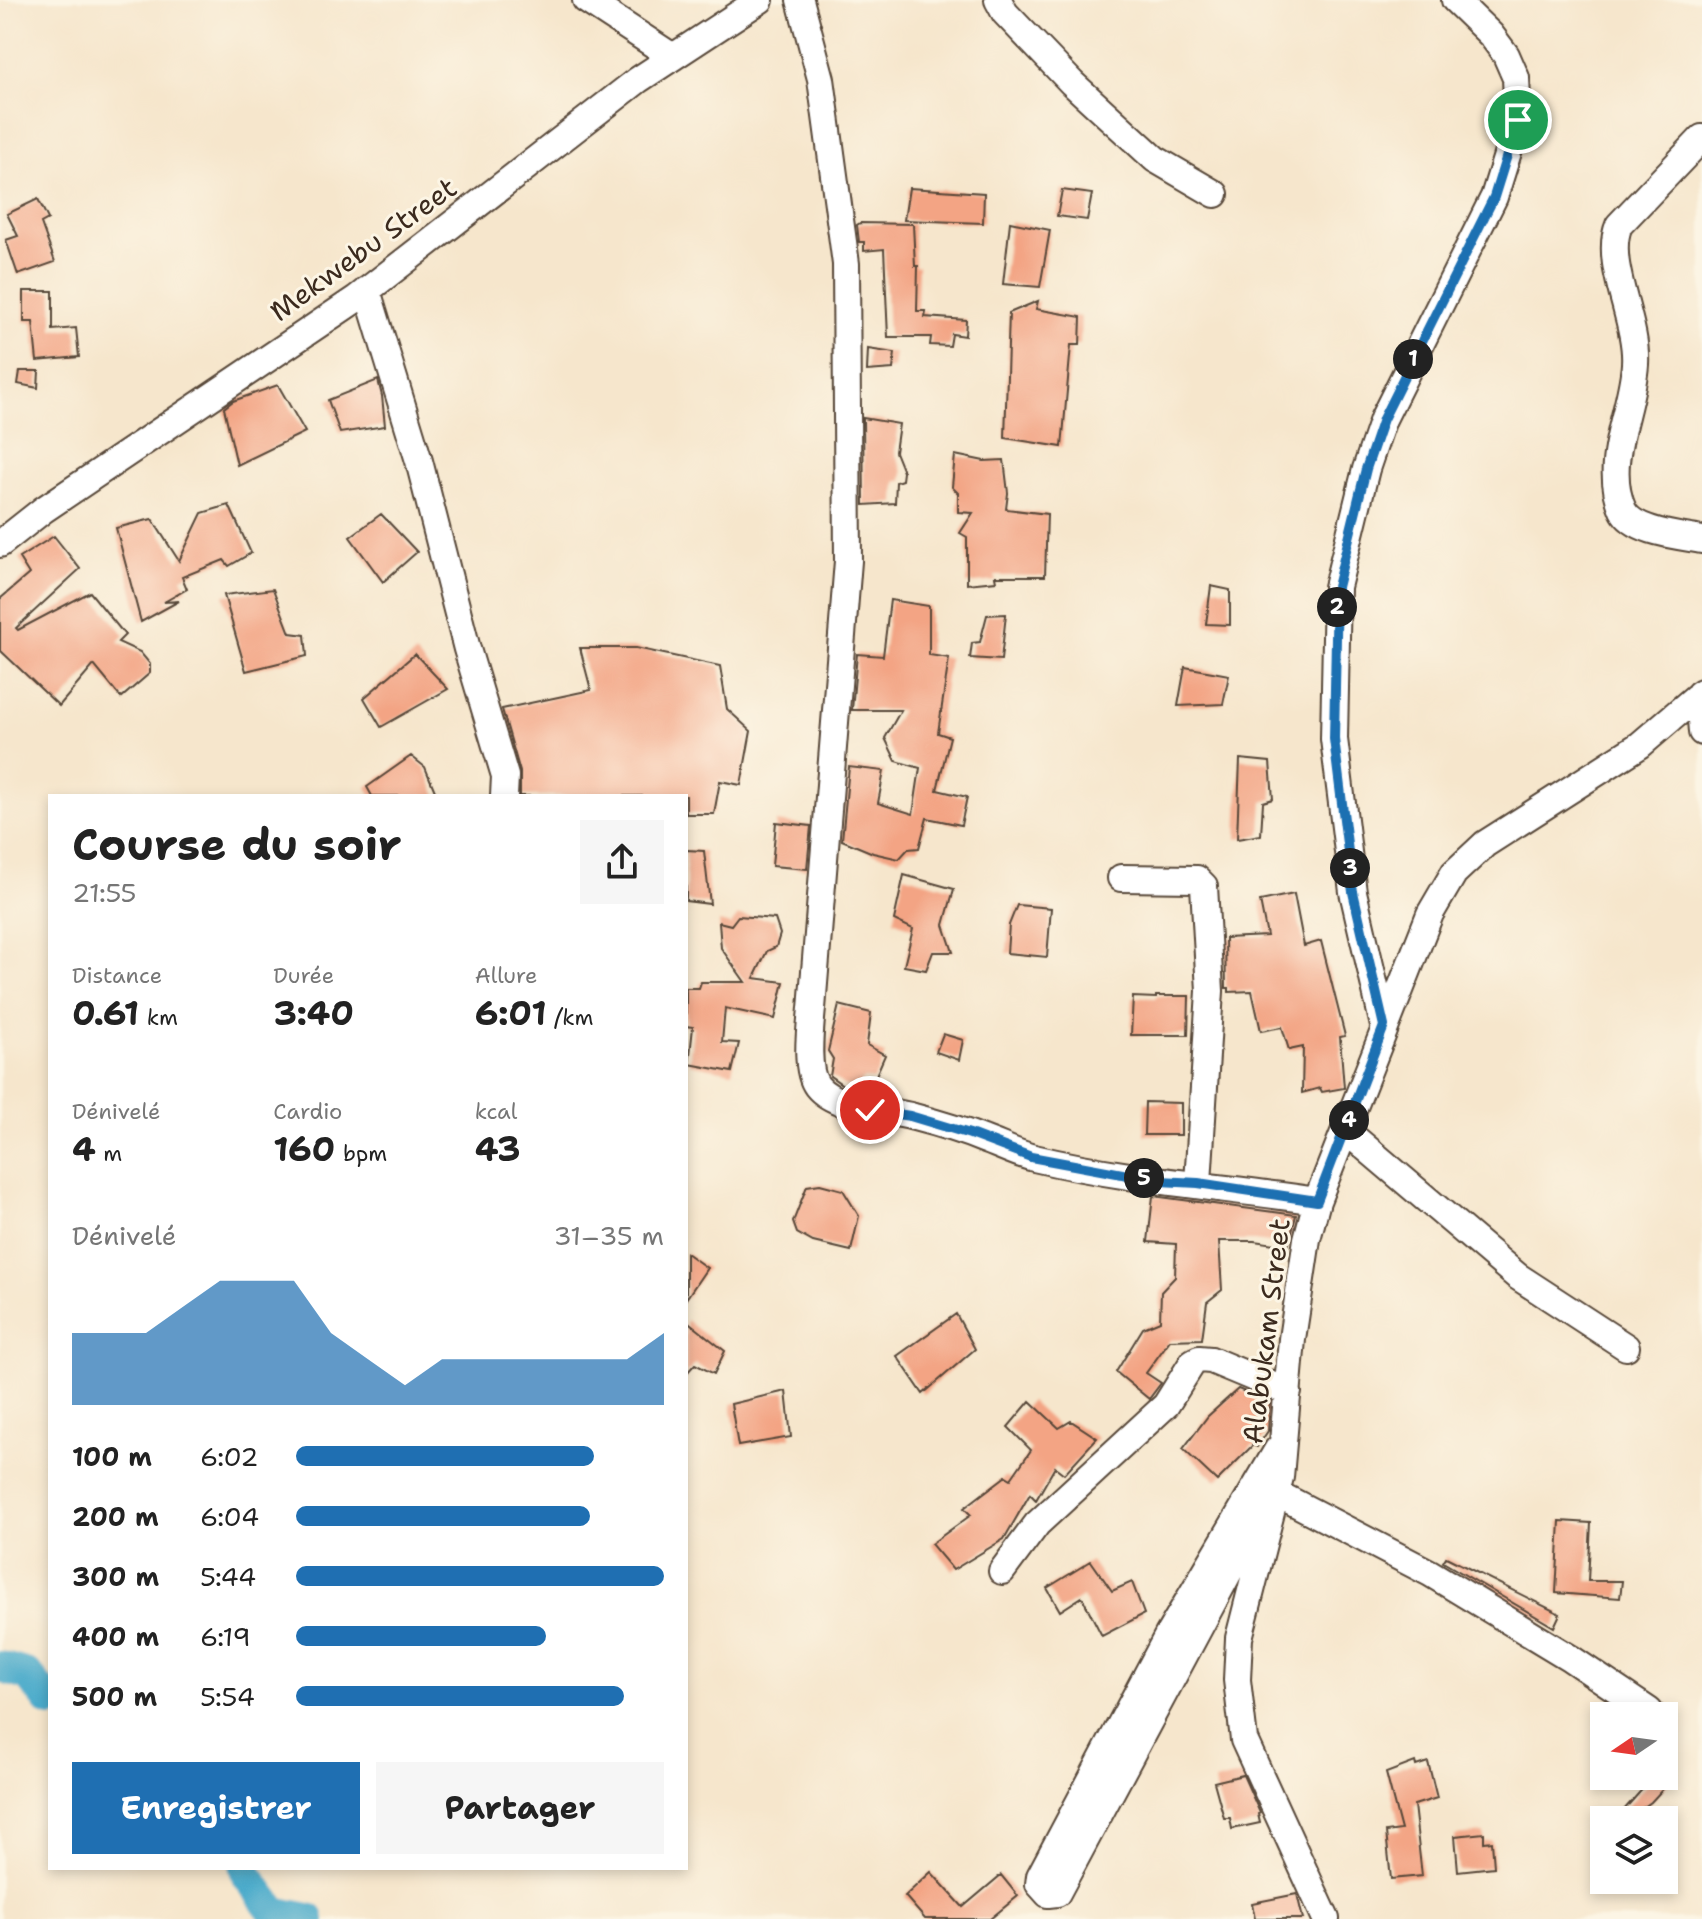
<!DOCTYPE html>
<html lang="fr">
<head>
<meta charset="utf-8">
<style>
  :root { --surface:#fff; --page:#f6f6f6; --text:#222; --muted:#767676; --accent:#1f6fb2 }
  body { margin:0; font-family:"Shantell Sans",sans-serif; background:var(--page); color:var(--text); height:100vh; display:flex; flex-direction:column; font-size:30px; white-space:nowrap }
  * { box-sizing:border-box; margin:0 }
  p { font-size:26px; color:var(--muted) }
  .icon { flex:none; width:44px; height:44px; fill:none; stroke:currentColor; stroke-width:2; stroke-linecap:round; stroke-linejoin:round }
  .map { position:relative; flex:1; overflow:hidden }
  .drawer { position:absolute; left:48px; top:794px; width:640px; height:1076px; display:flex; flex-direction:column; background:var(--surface); border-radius:0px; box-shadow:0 4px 12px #0003 }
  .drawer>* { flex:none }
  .needle { width:52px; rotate:257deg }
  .controls { position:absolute; left:1590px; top:1702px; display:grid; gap:16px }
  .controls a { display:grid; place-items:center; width:88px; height:88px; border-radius:0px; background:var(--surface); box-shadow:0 4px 12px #0003; font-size:40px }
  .pin { position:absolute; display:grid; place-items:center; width:68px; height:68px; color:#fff; margin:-34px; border:4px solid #fff; border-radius:50%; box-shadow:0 2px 8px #0007 }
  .km { position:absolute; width:40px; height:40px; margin:-20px; border-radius:50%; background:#222; color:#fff; font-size:22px; line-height:40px; text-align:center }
  .round { display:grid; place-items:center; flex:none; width:84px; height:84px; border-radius:0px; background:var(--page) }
  .head { display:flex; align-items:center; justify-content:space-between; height:136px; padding:0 24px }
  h1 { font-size:44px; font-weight:700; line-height:60px }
  .figures { display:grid; grid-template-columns:repeat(3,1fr); gap:12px; height:136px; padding:8px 24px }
  .figures div { display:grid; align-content:center }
  .figures b { font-size:34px; font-weight:700 }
  .figures small { font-size:22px; font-weight:400 }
  .figures p { font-size:22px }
  .chart { height:224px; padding:16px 24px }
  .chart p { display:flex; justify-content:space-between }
  .chart svg { width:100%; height:144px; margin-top:8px; fill:var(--accent); opacity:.7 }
  .action { display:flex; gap:16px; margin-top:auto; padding:16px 24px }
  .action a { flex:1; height:92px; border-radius:0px; background:var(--accent); color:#fff; font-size:32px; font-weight:700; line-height:92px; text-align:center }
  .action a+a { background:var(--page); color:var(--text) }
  ul { padding:0 24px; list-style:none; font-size:26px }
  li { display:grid; grid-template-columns:128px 96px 1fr; align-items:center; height:60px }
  li i { height:20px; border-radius:10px; background:var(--accent) }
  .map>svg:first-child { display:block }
</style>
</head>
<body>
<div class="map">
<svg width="1702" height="1919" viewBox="0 0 1702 1919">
  <rect width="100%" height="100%" fill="#fcf5e5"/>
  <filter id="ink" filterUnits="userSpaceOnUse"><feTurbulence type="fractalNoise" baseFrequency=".0125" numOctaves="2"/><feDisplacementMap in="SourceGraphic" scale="16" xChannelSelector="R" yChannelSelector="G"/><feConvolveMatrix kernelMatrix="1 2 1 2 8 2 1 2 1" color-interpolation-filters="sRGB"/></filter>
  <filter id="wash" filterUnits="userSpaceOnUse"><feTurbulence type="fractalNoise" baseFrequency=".006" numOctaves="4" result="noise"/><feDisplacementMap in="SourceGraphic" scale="32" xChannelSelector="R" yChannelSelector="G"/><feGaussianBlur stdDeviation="1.8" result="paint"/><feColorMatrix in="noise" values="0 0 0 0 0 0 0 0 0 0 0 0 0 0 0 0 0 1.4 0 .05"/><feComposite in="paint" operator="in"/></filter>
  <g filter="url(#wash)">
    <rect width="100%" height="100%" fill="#f6e6cc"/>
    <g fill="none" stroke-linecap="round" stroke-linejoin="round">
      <path stroke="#4cabcb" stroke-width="32" d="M 0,1667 L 28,1675 L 50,1702
        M 245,1868 L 247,1875 L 274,1912 L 309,1919"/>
    </g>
    <g id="blocks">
      <path fill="#f3a484" d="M 909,188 L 984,193 L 983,223 L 904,220 Z
        M 1062,190 L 1092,194 L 1087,220 L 1057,216 Z
        M 38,199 L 48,219 L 41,223 L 55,262 L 18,275 L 6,240 L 18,236 L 7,214 Z
        M 1010,222 L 1050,230 L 1040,287 L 1003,284 Z
        M 860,223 L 913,224 L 915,266 L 918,266 L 917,311 L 926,311 L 925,317 L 966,320 L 965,336 L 952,334 L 950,346 L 930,345 L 931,337 L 888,337 L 884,249 L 864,251 L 864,242 L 859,242 L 857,225 Z
        M 24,291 L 53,291 L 53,330 L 76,328 L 79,357 L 37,361 L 33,322 L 24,322 Z
        M 1038,301 L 1036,309 L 1081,317 L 1080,345 L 1071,345 L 1062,447 L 1005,438 L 1009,313 Z
        M 868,349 L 895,353 L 893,369 L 867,371 Z
        M 20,371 L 39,371 L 38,388 L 18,384 Z
        M 378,380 L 382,396 L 385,426 L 340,433 L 328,400 Z
        M 278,385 L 305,432 L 237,465 L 224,408 L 233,401 Z
        M 863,418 L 899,424 L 895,452 L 903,472 L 902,480 L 896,482 L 895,503 L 864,505 Z
        M 955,455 L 984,461 L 1004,460 L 1008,493 L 1006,509 L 1047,514 L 1045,576 L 995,576 L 996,581 L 967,584 L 967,537 L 960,533 L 973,513 L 958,512 L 958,493 L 952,487 Z
        M 229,505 L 251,553 L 229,566 L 224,560 L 182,577 L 187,589 L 164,602 L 179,601 L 141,622 L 116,528 L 152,519 L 179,561 L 202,513 Z
        M 381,514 L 417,552 L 383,582 L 350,537 Z
        M 54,536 L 80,569 L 16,628 L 18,630 L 90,592 L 125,635 L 118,642 L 140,652 L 150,664 L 150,673 L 121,698 L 94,665 L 59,706 L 0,650 L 0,599 L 29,574 L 19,558 Z
        M 1211,586 L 1230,590 L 1230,625 L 1206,624 Z
        M 273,589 L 290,633 L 305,635 L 307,656 L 246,671 L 224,595 Z
        M 890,600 L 929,606 L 929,655 L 949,658 L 938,733 L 950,737 L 937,790 L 967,797 L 961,825 L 927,818 L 919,848 L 908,849 L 899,859 L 873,853 L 842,840 L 849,767 L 884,771 L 878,803 L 913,814 L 920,768 L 896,761 L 885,738 L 901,710 L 852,710 L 857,654 L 883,656 Z
        M 1006,614 L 1001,660 L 970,658 L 972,643 L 980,642 L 987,615 Z
        M 580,648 L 636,648 L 720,666 L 727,709 L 751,731 L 741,785 L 720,781 L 714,814 L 686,814 L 686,796 L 520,796 L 520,772 L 502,709 L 591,690 Z
        M 415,654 L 448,689 L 381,727 L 364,698 Z
        M 1185,667 L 1229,675 L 1223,704 L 1178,706 Z
        M 411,756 L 425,767 L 437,796 L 372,796 L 367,787 Z
        M 1240,759 L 1270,762 L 1273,799 L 1263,802 L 1261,835 L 1237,839 Z
        M 776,822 L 811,826 L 807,869 L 772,866 Z
        M 686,850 L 704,851 L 710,904 L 686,901 Z
        M 904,875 L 954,889 L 944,925 L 953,952 L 933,952 L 926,970 L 904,966 L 913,929 L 894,920 Z
        M 1294,894 L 1304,946 L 1321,941 L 1345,1036 L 1340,1037 L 1344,1088 L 1322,1092 L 1320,1088 L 1302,1093 L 1303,1047 L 1289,1050 L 1282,1027 L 1261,1031 L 1252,991 L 1229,992 L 1229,988 L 1226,988 L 1225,938 L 1267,936 L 1260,901 Z
        M 1017,905 L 1051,908 L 1047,957 L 1007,953 L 1009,925 Z
        M 738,916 L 775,919 L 780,934 L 776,947 L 767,951 L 754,978 L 784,982 L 775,1019 L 725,1008 L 722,1042 L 739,1043 L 732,1072 L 689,1064 L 693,1027 L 686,1026 L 686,988 L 699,988 L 701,982 L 745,982 L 721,948 L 719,922 L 731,925 Z
        M 1156,996 L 1189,996 L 1188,1035 L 1131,1035 L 1133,997 L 1156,998 Z
        M 839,1005 L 871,1013 L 867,1045 L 885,1055 L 874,1080 L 862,1079 L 860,1090 L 843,1085 L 830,1076 L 833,1059 L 828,1051 Z
        M 943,1034 L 963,1040 L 959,1060 L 936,1052 Z
        M 1145,1102 L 1181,1103 L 1181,1135 L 1144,1135 Z
        M 820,1184 L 843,1190 L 859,1216 L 851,1251 L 813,1242 L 797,1233 L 793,1222 L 807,1186 Z
        M 1153,1196 L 1296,1215 L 1288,1246 L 1254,1241 L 1219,1241 L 1222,1290 L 1207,1302 L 1202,1339 L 1170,1340 L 1146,1373 L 1161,1383 L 1149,1399 L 1116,1372 L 1143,1328 L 1160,1321 L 1161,1292 L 1175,1277 L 1176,1244 L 1148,1242 Z
        M 686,1253 L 707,1268 L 686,1299 Z
        M 956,1314 L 975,1349 L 923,1394 L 897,1356 Z
        M 686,1320 L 725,1351 L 714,1374 L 695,1364 L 686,1374 Z
        M 1238,1389 L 1270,1402 L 1268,1431 L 1257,1447 L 1253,1445 L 1217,1481 L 1183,1449 L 1208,1416 Z
        M 786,1391 L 791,1437 L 738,1446 L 731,1404 Z
        M 1030,1401 L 1059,1428 L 1071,1421 L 1097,1438 L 1064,1474 L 1055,1467 L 1036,1500 L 1030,1494 L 1004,1539 L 953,1570 L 931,1544 L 971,1515 L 964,1508 L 1006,1476 L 1011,1479 L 1031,1450 L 1008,1427 Z
        M 1560,1521 L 1591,1523 L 1588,1581 L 1622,1581 L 1620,1598 L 1556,1593 Z
        M 1446,1557 L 1560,1614 L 1554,1627 L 1443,1562 Z
        M 1091,1561 L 1112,1591 L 1132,1582 L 1144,1614 L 1102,1636 L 1082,1597 L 1060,1611 L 1047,1588 Z
        M 1415,1762 L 1416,1766 L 1428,1762 L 1437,1798 L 1414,1805 L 1422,1876 L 1391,1879 L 1386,1832 L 1401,1830 L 1386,1773 Z
        M 1243,1775 L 1260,1813 L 1258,1814 L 1260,1823 L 1232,1829 L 1230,1818 L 1224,1818 L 1214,1782 Z
        M 1654,1776 L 1675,1776 L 1651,1802 L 1626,1820 L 1615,1820 Z
        M 1484,1833 L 1484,1842 L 1492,1841 L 1494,1867 L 1458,1871 L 1455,1836 Z
        M 931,1872 L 963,1907 L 1001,1875 L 1018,1896 L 990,1919 L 925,1919 L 905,1896 Z
        M 1297,1894 L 1303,1919 L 1255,1919 L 1252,1903 Z"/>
    </g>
  </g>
  <g filter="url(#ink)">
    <use href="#blocks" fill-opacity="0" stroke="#574638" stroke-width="2"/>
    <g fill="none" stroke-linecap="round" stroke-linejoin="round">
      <g stroke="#574638" stroke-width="30">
        <path id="minor" d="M 586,0 L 673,57
          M 800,0 L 821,79 L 846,264 L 848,561 L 813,996 C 812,1017 803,1068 817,1086 C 836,1110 886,1109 914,1117 C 937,1123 961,1130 983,1139 C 1000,1145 1017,1154 1034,1158 C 1127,1180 1223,1187 1317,1201
          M 998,0 L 1005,13 L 1072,83 L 1155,159 L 1215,194
          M 1702,138 L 1619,225 C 1603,262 1638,321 1635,364 C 1632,412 1602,462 1623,510 C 1633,532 1681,536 1702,540
          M 367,290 L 419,461 L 467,649 L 505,776 L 504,796
          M 0,544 L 43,510 L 356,299 L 638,80 L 760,0
          M 1699,694 L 1702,732
          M 1121,878 L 1197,879 L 1204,886 L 1210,991 L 1198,1183
          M 1384,1026 L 1353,892 L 1334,739 L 1337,587 L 1366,469 L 1383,419 L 1494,197 L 1518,120 L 1516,78 L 1506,55 L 1491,35 L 1455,0
          M 1345,1130 L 1517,1276 L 1626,1347
          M 1276,1493 L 1430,1573 L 1570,1658 L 1649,1711
          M 1259,1516 L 1057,1893 L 1048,1894 L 1039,1884 L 1040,1876 L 1168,1635 L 1278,1449
          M 1002,1571 L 1037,1524 L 1166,1405 L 1193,1362 L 1199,1359 L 1211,1360 L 1288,1392
          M 1326,1919 L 1244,1740 L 1237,1680 L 1239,1638 L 1280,1477 L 1292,1339 L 1307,1239 L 1317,1201 L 1430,914 L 1454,873 L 1485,844 L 1640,745 L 1702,692"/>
      </g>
      <use href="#minor" stroke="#fff" stroke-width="26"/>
    </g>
  </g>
  <g fill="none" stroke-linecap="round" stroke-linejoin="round" filter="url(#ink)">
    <g stroke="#fff" stroke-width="16">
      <path id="route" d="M 870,1110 L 910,1116 L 970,1134 L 1031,1157 L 1160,1181 L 1198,1183 L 1317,1201 L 1384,1026 L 1353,892 L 1334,739 L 1337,587 L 1366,469 L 1383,419 L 1494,197 L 1518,120"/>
    </g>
    <use href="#route" stroke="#1f6fb2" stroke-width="10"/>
  </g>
  <g text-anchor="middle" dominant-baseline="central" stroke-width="6" stroke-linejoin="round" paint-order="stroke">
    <g font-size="28" fill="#3b2a1e" stroke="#fcf5e5">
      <text transform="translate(363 249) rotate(-36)">Mekwebu Street</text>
      <text transform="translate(1266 1331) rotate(-83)">Alabukam Street</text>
    </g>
  </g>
</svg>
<div class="controls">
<a><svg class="needle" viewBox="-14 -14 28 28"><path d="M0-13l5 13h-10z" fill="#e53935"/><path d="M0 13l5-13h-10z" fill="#767676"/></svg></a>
<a><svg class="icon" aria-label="layers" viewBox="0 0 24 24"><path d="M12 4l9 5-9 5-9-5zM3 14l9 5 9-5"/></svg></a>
</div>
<div class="pin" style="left:1518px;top:120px;background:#1e9e55"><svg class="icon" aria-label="arrive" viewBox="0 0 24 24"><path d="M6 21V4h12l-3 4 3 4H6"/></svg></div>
<div class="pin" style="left:870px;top:1110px;background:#d93025"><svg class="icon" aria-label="check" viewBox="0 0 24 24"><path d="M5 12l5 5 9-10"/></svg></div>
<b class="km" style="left:1413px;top:359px">1</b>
<b class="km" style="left:1337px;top:607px">2</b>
<b class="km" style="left:1350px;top:868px">3</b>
<b class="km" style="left:1349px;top:1120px">4</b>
<b class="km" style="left:1144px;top:1178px">5</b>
<section class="drawer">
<div class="head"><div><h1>Course du soir</h1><p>21:55</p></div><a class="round"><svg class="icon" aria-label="share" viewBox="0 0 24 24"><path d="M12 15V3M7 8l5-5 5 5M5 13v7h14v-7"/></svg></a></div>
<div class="figures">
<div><p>Distance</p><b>0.61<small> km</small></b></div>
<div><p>Durée</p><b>3:40</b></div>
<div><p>Allure</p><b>6:01<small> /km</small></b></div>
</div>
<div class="figures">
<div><p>Dénivelé</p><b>4<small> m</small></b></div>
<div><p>Cardio</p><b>160<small> bpm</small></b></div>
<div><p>kcal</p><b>43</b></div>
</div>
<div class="chart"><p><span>Dénivelé</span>31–35 m</p>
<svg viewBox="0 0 160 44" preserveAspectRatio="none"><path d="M0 44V22L10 22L20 22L30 14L40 6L50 6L60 6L70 22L80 30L90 38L100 30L110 30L120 30L130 30L140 30L150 30L160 22V44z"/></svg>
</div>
<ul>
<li><b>100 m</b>6:02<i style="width:81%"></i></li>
<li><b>200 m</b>6:04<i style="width:80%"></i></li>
<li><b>300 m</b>5:44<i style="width:100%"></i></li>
<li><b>400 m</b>6:19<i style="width:68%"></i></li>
<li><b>500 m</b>5:54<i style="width:89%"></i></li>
</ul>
<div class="action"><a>Enregistrer</a><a>Partager</a></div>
</section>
</div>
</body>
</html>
